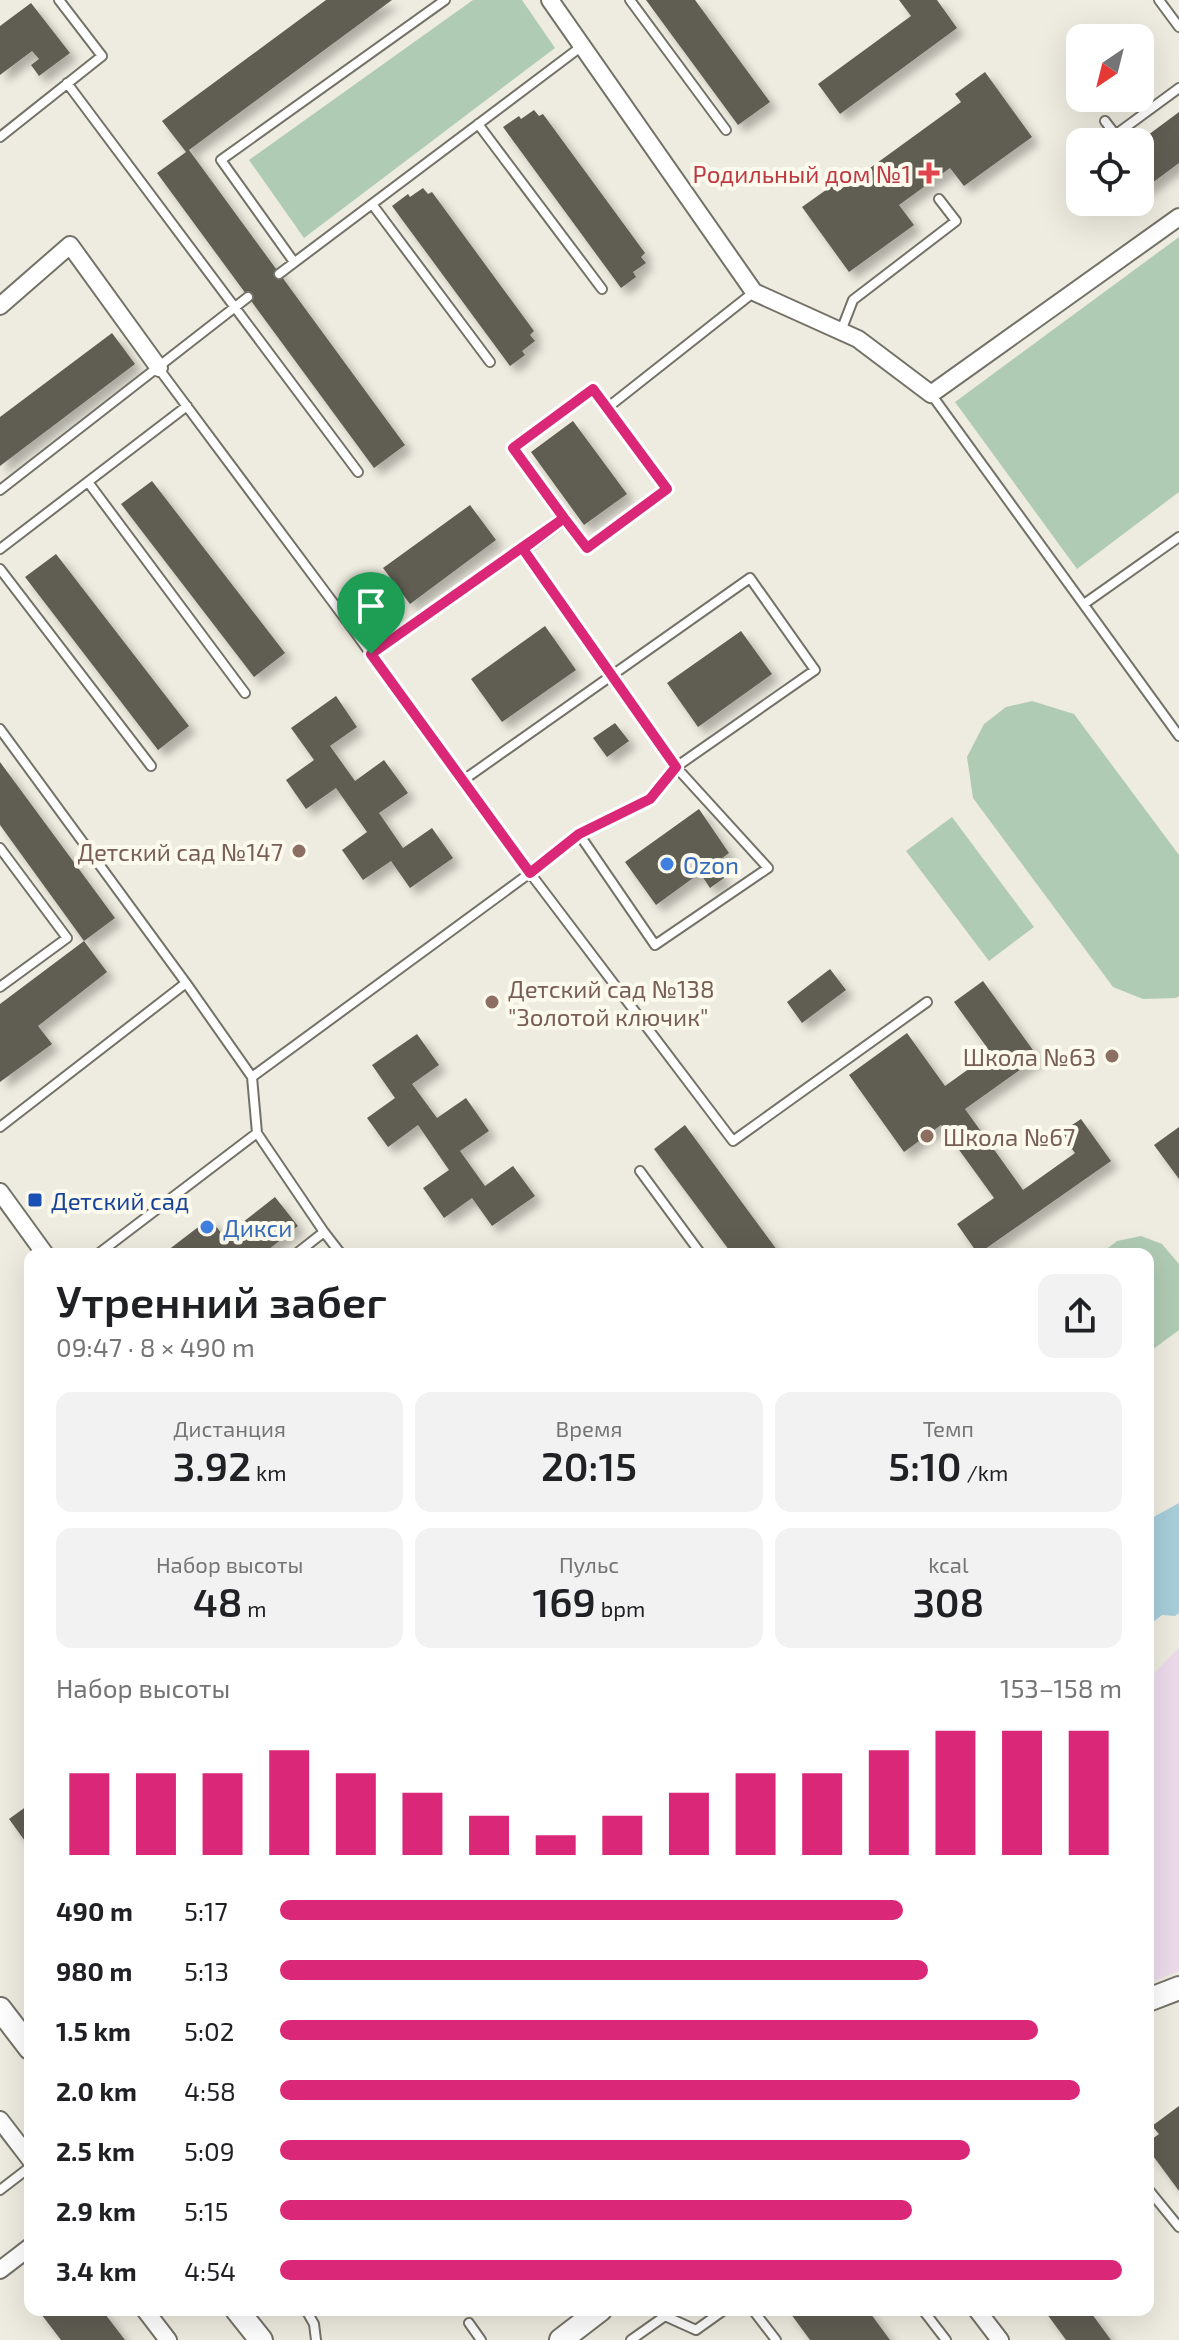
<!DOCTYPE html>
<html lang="ru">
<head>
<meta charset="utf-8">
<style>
  :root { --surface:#fff; --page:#f2f2f2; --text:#202124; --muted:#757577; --accent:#db2777 }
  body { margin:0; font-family:"Exo 2",sans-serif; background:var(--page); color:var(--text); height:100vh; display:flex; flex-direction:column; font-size:30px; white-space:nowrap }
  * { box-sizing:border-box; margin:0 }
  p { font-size:26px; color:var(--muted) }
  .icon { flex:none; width:44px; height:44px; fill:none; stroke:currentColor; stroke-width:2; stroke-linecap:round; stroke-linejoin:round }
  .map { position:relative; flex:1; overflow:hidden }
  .drawer { position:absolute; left:24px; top:1248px; width:1130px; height:1068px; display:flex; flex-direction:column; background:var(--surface); border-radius:16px; box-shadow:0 8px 32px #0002 }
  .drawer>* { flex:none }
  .needle { width:52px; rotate:215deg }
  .fabs { position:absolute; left:1066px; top:24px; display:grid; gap:16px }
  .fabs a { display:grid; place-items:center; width:88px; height:88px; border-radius:16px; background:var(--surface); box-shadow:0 8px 32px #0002; font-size:40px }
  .pin { position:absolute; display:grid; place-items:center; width:68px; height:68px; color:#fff; margin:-82px -34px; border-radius:50% 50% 50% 0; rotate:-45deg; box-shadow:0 0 8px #0007 }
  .pin .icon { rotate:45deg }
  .round { display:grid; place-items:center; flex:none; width:84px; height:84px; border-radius:16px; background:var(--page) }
  .summary { display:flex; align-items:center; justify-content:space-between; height:136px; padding:0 32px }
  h1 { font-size:44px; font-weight:600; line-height:60px }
  .stats { display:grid; grid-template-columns:repeat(3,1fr); gap:12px; height:136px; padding:8px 32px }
  .stats div { display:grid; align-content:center; border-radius:16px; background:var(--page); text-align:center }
  .stats b { font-size:40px; font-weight:600 }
  .stats small { font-size:22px; font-weight:400 }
  .stats p { font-size:22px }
  .chart { height:224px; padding:16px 32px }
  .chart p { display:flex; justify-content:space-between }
  .chart svg { width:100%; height:144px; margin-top:8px; stroke:var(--accent); stroke-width:6 }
  ul { padding:0 32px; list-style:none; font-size:26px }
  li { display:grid; grid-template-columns:128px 96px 1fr; align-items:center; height:60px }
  li i { height:20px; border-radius:10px; background:var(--accent) }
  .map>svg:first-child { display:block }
</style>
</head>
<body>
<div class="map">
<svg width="1179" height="2340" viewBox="0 0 1179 2340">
  <defs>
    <filter id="shadow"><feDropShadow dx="7" dy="7" stdDeviation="4" flood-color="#0004"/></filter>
  </defs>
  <rect width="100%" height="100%" fill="#eeece0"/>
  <path fill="#eddbec" d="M 1179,1647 L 1179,1971 L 1148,1983 L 1148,1680 Z"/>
  <path fill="#b0cbb4" d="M 473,0 L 522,0 L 555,48 L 304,238 L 249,160 Z
    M 1179,237 L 1179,492 L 1077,569 L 955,402 Z
    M 1032,701 L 1074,714 L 1179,855 L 1179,996 L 1176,998 L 1143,999 L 1113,987 L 973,798 L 967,757 L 984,724 L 1006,707 Z
    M 952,817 L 1034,927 L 989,961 L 906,851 Z
    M 1141,1236 L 1162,1244 L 1179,1264 L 1179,1330 L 1148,1353 L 1148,1254 L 1100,1254 L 1117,1241 Z"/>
  <path fill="#a7ceda" d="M 1179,1503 L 1179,1613 L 1175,1616 L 1162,1615 L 1148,1626 L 1148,1520 Z"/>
  <path fill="#605d53" filter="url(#shadow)" d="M 326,0 L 392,0 L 189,150 L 405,445 L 374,468 L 157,173 L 186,152 L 162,121 Z
    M 646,0 L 695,0 L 770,102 L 738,125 Z
    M 899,0 L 937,0 L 957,28 L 840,114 L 818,84 L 911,16 Z
    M 31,3 L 70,53 L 39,76 L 31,65 L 39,59 L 32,51 L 0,75 L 0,26 Z
    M 985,72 L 1032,137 L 964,186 L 950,168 L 899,205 L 914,225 L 849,272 L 802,207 L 833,185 L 837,192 L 961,102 L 955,94 Z
    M 534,110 L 539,116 L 543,114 L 645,253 L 641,257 L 646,263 L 633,272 L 636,277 L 621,288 L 503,127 L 519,116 L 521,119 Z
    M 1179,112 L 1179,163 L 1144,189 L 1140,184 L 1140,141 Z
    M 423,188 L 428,194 L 432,192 L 534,331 L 530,335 L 535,341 L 522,351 L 525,355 L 510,366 L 392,206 L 408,194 L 410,197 Z
    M 112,333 L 135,364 L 0,466 L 0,417 Z
    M 573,421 L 627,494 L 584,525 L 531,452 Z
    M 152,481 L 285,653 L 254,677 L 121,504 Z
    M 470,505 L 496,540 L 410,604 L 383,568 Z
    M 56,554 L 189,726 L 158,750 L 25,577 Z
    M 545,626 L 576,670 L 502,722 L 471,679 Z
    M 741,631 L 772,674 L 698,727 L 667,683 Z
    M 336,696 L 357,727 L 330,746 L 355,781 L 384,760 L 408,793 L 379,813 L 403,848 L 432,828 L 453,858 L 410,888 L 391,861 L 363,880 L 342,850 L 367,832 L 336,788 L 306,809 L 286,780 L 314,760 L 291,728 Z
    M 615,723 L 629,741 L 607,757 L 593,738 Z
    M 0,762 L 115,918 L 84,941 L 0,825 Z
    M 699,809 L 729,853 L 714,864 L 724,878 L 710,888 L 700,873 L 656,905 L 625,862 Z
    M 84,941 L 107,972 L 38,1026 L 52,1044 L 0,1082 L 0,1004 Z
    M 830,969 L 846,990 L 802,1023 L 787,1002 Z
    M 983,981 L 1038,1057 L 965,1109 L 1023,1190 L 1075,1153 L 1060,1133 L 1081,1119 L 1111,1161 L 978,1254 L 957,1224 L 994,1198 L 941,1125 L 904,1152 L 849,1075 L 907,1033 L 945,1086 L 991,1053 L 954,1002 Z
    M 417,1034 L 439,1065 L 412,1084 L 437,1118 L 466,1098 L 489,1131 L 460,1151 L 485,1186 L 513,1166 L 535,1196 L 492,1226 L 472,1198 L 444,1218 L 423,1188 L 449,1170 L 418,1125 L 388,1147 L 367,1118 L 395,1098 L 372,1065 Z
    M 685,1125 L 780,1254 L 732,1254 L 654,1149 Z
    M 1179,1127 L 1179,1179 L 1154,1145 Z
    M 275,1197 L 298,1226 L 263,1254 L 163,1254 L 210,1218 L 224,1237 Z
    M 27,1806 L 30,1811 L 30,1848 L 9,1819 Z
    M 1179,2106 L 1179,2191 L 1148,2149 L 1148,2142 L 1159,2134 L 1152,2126 Z
    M 38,2310 L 102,2310 L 125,2340 L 61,2340 Z
    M 788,2310 L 868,2310 L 890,2340 L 810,2340 Z
    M 1044,2310 L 1089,2310 L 1111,2340 L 1066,2340 Z"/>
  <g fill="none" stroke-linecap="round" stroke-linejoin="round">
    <g stroke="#747267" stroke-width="12">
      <path id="service" d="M 630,0 L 726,130
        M 1159,0 L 1179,27
        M 67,83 L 358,472
        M 1105,121 L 1121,142
        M 478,124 L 602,289
        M 1115,135 L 1179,88
        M 0,137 L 102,56 L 59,0
        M 372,204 L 490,362
        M 294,262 L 221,160 L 445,0
        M 279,274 L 582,46
        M 841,331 L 853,300 L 956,221 L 939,199
        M 159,369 L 355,632 L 462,781
        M 931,394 L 1179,736
        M 607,408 L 593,389 L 513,448 L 587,548 L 667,489 L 607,408 L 754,292
        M 88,482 L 245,693
        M 0,490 L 248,297
        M 0,549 L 187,406
        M 0,569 L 151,766
        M 1084,604 L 1179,537
        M 0,729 L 186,983 L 0,1127
        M 579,834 L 650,799 L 676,767 L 768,868 L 655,945 L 579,834 L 530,873 L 733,1141 L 927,1002
        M 0,848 L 67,938 L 0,987
        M 186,983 L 252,1077
        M 257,1133 L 324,1232 L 296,1254
        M 640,1171 L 701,1254
        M 324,1232 L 341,1254
        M 98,1254 L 257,1133 L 252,1077 L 530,873 L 462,781 L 750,578 L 815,670 L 676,767 L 523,549 L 371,654
        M 1148,2189 L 1179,2227
        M 0,2190 L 30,2167
        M 306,2310 L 314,2324 L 316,2340
        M 753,2310 L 776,2340
        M 923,2310 L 946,2340
        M 469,2323 L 481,2340
        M 631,2340 L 665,2316 L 696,2330 L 724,2310"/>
    </g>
    <g stroke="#747267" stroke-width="16">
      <path id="pedestrian" d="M 523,549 L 564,518"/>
    </g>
    <g stroke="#747267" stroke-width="20">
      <path id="minor" d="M 550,0 L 754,292 L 858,339 L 931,394 L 1179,217
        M 0,306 L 70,245 L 159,368
        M 0,1192 L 45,1254
        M 0,2120 L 30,2159
        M 0,2270 L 30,2247
        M 145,2310 L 168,2340
        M 977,2310 L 1000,2340"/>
    </g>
    <g stroke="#747267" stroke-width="26">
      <path id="tertiary" d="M 1148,2000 L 1179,1988
        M 0,2009 L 30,2048
        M 237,2310 L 261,2340
        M 561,2340 L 600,2310"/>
    </g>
    <use href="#service" stroke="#fff" stroke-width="8"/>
    <use href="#pedestrian" stroke="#fff" stroke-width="12"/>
    <use href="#minor" stroke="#fff" stroke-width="16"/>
    <use href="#tertiary" stroke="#fff" stroke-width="22"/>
  </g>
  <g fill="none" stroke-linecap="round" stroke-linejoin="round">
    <g stroke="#fff" stroke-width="16">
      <path id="route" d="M 371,654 L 530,873 L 579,834 L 650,799 L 676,767 L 523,549 L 564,518 L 513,448 L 593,389 L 667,489 L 587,548 L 564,518 L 371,654"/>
    </g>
    <use href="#route" stroke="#db2777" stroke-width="10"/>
  </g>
  <path fill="#e0444e" stroke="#fcf9ed" stroke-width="3" d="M925 161h8v8h8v8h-8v8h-8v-8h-8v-8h8z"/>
  <g fill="#8d6e63" stroke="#fcf9ed" stroke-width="3">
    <circle cx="299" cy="851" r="8"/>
    <circle cx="492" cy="1002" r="8"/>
    <circle cx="1112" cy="1056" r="8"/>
    <circle cx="927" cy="1136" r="8"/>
  </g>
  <g fill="#3f7fe0" stroke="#fcf9ed" stroke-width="3">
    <circle cx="667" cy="864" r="8"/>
    <circle cx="207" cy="1227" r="8"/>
  </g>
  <rect fill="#1a4fb4" stroke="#fcf9ed" stroke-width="3" x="27" y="1192" width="16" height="16" rx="4"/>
  <g text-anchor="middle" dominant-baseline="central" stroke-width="8" stroke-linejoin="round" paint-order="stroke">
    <g font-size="24" fill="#be3a42" stroke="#fcf9ed" text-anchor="end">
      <text x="911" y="173">Родильный дом №1</text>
    </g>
    <g font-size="24" fill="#785e54" stroke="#fcf9ed" text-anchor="end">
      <text x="283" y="851">Детский сад №147</text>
      <text x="508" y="988" text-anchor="start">Детский сад №138<tspan x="508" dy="28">"Золотой ключик"</tspan></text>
      <text x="1096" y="1056">Школа №63</text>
      <text x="943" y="1136" text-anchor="start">Школа №67</text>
    </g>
    <g font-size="24" fill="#366cbe" stroke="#fcf9ed" text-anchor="start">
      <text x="683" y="864">Ozon</text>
      <text x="223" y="1227">Дикси</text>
    </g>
    <g font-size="24" fill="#164399" stroke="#fcf9ed" text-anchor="start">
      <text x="51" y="1200">Детский сад</text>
    </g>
  </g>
</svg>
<div class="fabs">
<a><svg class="needle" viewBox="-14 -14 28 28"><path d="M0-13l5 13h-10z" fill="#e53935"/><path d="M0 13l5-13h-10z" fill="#757577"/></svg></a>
<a><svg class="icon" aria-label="locate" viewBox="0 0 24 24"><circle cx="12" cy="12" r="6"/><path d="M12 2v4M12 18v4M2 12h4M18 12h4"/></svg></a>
</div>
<div class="pin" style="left:371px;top:654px;background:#1e9e55"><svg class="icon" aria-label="arrive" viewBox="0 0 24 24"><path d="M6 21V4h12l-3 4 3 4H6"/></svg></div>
<section class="drawer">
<div class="summary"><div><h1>Утренний забег</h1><p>09:47 · 8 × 490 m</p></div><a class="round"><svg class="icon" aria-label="share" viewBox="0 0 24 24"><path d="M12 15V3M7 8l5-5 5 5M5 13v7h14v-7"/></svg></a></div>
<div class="stats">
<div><p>Дистанция</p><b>3.92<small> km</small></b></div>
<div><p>Время</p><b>20:15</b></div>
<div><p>Темп</p><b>5:10<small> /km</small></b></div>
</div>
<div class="stats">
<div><p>Набор высоты</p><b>48<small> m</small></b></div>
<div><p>Пульс</p><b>169<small> bpm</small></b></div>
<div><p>kcal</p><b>308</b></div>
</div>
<div class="chart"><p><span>Набор высоты</span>153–158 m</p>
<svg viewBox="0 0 160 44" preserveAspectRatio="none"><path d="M5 44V19M15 44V19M25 44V19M35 44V12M45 44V19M55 44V25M65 44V32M75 44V38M85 44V32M95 44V25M105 44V19M115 44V19M125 44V12M135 44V6M145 44V6M155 44V6"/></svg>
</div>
<ul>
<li><b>490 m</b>5:17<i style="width:74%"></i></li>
<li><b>980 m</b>5:13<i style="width:77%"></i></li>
<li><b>1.5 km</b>5:02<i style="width:90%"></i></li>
<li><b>2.0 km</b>4:58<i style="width:95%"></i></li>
<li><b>2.5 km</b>5:09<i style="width:82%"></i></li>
<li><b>2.9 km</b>5:15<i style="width:75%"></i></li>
<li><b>3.4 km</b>4:54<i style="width:100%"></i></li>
</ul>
</section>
</div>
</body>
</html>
